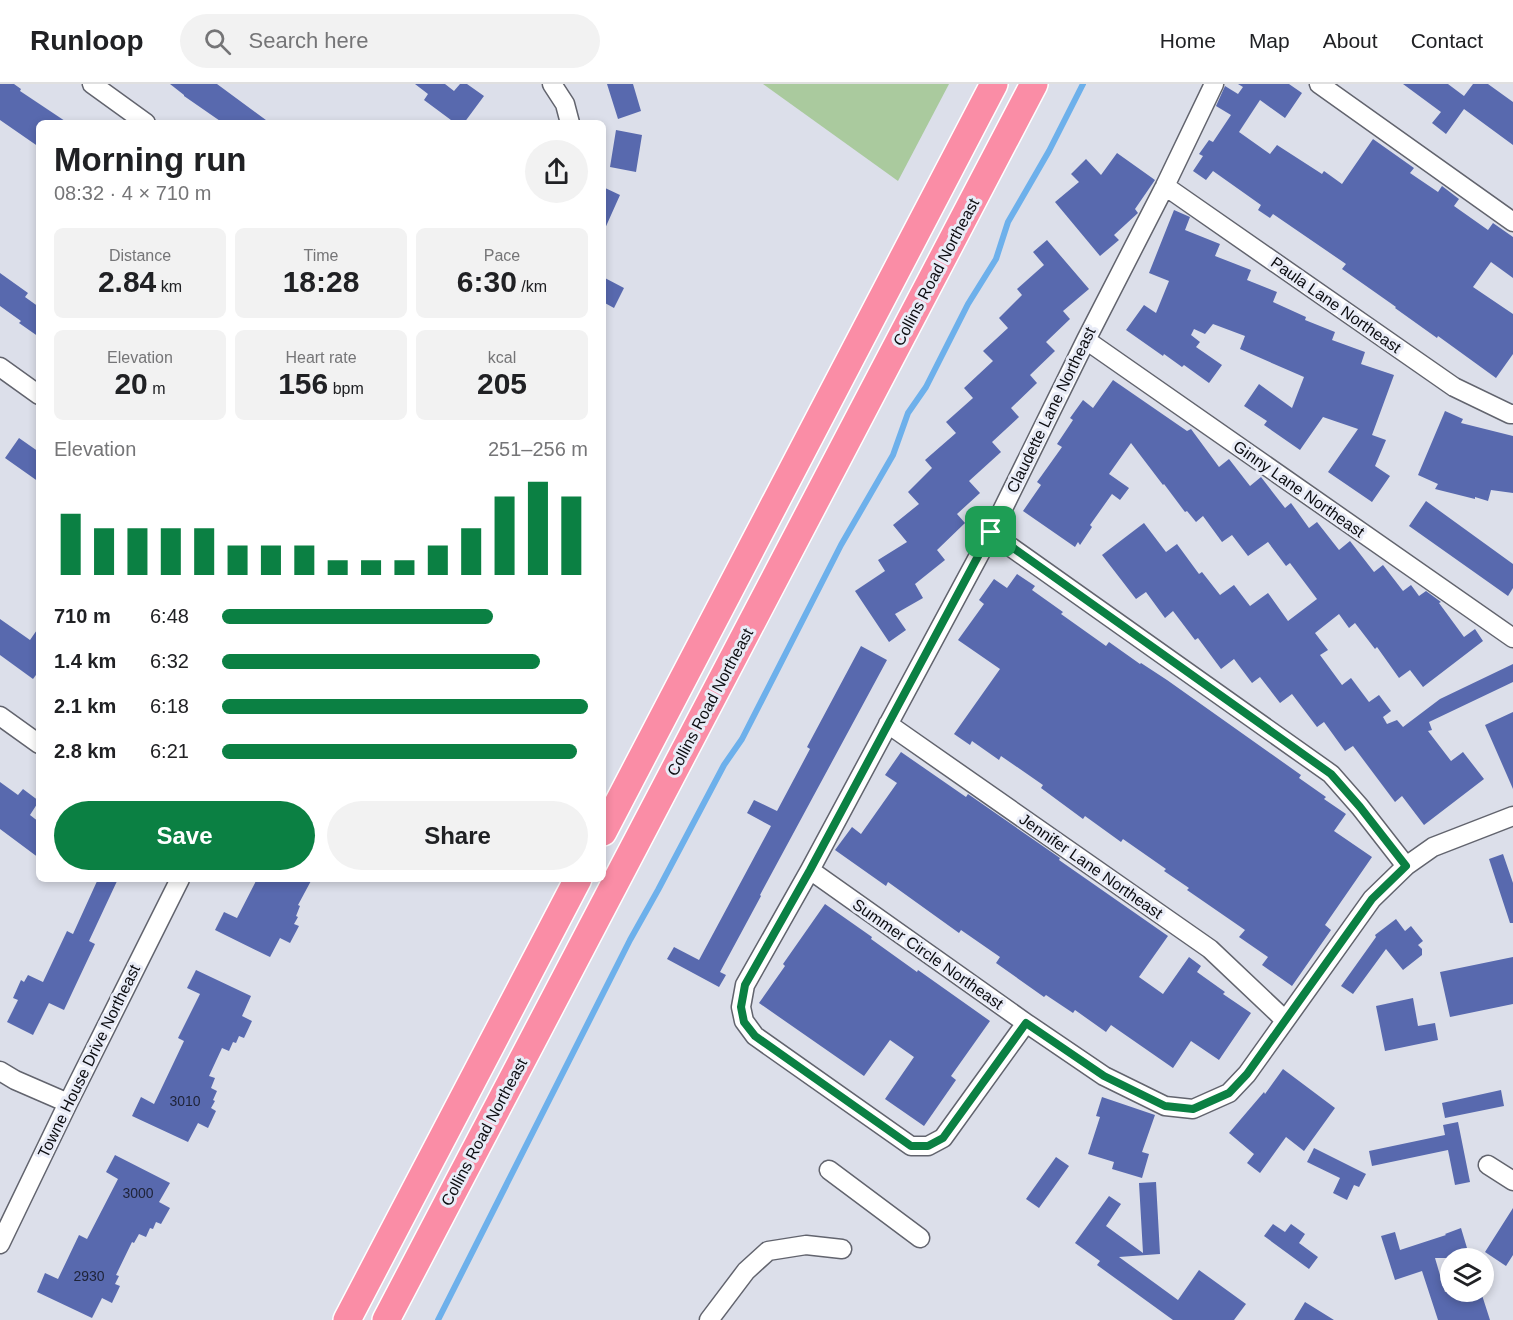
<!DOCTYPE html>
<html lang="en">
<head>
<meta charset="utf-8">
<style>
  :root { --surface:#fff; --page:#f2f2f2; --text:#202124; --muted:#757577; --line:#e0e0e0; --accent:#0b8043 }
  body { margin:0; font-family:Arial,sans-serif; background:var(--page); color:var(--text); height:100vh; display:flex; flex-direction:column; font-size:22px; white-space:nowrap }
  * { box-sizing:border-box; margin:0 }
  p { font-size:20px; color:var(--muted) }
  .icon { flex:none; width:33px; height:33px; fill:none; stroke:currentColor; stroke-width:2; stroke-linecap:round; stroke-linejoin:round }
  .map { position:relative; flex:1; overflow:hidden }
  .details { position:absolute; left:36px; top:36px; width:570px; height:762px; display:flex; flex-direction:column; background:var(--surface); border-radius:9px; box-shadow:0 3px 9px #0003 }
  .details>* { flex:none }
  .fabs { position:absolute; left:1440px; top:1164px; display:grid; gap:12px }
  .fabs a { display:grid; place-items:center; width:54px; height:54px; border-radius:50%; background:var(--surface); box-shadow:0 3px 9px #0003; font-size:30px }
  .pin { position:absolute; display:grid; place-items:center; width:51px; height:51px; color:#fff; margin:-26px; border-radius:12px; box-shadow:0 3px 9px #0006 }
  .round { display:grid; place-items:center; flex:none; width:63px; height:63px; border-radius:32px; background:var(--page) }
  .overview { display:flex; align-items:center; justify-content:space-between; height:102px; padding:0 18px }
  h1 { font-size:33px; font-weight:700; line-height:45px }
  .metrics { display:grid; grid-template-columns:repeat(3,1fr); gap:9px; height:102px; padding:6px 18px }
  .metrics div { display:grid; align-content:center; border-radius:9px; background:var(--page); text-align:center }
  .metrics b { font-size:30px; font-weight:700 }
  .metrics small { font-size:16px; font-weight:400 }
  .metrics p { font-size:16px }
  .chart { height:168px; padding:12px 18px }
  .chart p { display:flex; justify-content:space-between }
  .chart svg { width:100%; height:108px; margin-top:6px; stroke:var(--accent); stroke-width:6 }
  .cta { display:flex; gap:12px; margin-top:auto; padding:12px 18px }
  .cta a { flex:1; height:69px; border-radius:36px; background:var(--accent); color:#fff; font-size:24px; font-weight:700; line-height:69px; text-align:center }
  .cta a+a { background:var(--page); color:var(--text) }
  ul { padding:0 18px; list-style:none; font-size:20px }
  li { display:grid; grid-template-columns:96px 72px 1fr; align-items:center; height:45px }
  li i { height:15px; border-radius:8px; background:var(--accent) }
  header { display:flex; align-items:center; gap:36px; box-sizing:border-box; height:84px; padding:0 30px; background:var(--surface); border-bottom:2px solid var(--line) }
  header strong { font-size:28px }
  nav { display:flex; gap:33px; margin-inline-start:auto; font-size:21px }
  .search { width:420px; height:54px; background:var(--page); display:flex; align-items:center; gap:15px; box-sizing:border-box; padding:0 21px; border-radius:33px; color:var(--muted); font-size:22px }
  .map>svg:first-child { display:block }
</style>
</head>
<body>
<header>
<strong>Runloop</strong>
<div class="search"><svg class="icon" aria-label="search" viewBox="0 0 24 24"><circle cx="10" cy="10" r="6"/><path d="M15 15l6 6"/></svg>Search here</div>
<nav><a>Home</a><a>Map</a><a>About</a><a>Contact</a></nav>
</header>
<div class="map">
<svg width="1513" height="1236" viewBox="0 0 1513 1236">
  <rect width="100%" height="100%" fill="#dcdfea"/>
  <path fill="#aaca9e" d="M 763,0 L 949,0 L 898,97 Z"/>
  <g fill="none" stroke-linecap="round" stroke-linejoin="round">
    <path stroke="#6db0eb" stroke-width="6" d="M 438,1236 L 630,856 L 658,806 L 724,681 L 742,655 L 841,461 L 893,371 L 908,329 L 926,303 L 968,220 L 996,175 L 1008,138 L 1049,67 L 1083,0"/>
  </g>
  <path fill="#5869ae" d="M 0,0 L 14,0 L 21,5 L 20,7 L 68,39 L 39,39 L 39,63 L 0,36 Z
    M 170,0 L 217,0 L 270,39 L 223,39 L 184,12 L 184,11 Z
    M 415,0 L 445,0 L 454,7 L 460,0 L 467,0 L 484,12 L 464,39 L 455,39 L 424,16 L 428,10 Z
    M 607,0 L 633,0 L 641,27 L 618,35 Z
    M 1238,0 L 1289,0 L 1302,9 L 1285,34 L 1260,16 L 1239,48 L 1270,70 L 1277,61 L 1322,90 L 1324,87 L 1342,100 L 1373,55 L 1414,84 L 1410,89 L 1438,108 L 1442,102 L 1459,115 L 1454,122 L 1488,146 L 1493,139 L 1513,153 L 1513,194 L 1491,178 L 1473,203 L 1513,230 L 1513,270 L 1496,294 L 1438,252 L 1437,254 L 1395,224 L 1396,223 L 1342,185 L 1346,180 L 1273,130 L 1270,134 L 1258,126 L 1261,121 L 1213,87 L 1206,96 L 1193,87 L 1203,72 L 1199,70 L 1209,56 L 1213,58 L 1231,31 L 1216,22 L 1225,2 L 1238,10 L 1243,3 Z
    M 1403,0 L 1448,0 L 1464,12 L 1473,0 L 1488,0 L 1513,18 L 1513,61 L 1464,25 L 1446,50 L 1432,39 L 1441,28 Z
    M 616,46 L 642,51 L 636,88 L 610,83 Z
    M 1117,69 L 1155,96 L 1135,125 L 1138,129 L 1114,151 L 1119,156 L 1100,172 L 1055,118 L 1079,98 L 1071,90 L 1086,75 L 1101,91 Z
    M 603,103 L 620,111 L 603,149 Z
    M 1174,126 L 1190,133 L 1185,146 L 1220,160 L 1215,172 L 1251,186 L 1247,196 L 1277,208 L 1273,218 L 1306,233 L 1305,236 L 1335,248 L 1332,256 L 1365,268 L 1361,280 L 1394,291 L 1372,351 L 1386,356 L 1375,382 L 1390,392 L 1372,418 L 1328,388 L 1358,345 L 1323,333 L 1300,366 L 1264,341 L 1267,337 L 1244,322 L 1259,300 L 1292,324 L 1304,293 L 1240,265 L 1245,252 L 1213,240 L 1205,250 L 1194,245 L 1191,251 L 1200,258 L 1196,263 L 1222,281 L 1209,299 L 1184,281 L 1182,283 L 1164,270 L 1163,272 L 1126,246 L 1144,221 L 1156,229 L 1169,197 L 1149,189 Z
    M 1047,156 L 1089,205 L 1063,227 L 1070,235 L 1046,258 L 1055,267 L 1030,291 L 1037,299 L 1011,324 L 1019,333 L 992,358 L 1001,368 L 969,397 L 980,409 L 957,430 L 965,439 L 937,466 L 945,476 L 915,500 L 923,514 L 895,530 L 906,546 L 889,558 L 855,507 L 885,487 L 878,476 L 907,458 L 893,441 L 919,420 L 908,408 L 932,384 L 925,376 L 956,349 L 946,338 L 973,314 L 964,304 L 993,277 L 983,267 L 1008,244 L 999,234 L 1022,211 L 1017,205 L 1044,181 L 1033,168 Z
    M 0,189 L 28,209 L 25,213 L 39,223 L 39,253 L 19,239 L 21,237 L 0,222 Z
    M 603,193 L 624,204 L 614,224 L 603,218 Z
    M 1113,296 L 1187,347 L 1191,345 L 1219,383 L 1229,375 L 1250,402 L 1261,393 L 1285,424 L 1291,419 L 1309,444 L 1317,438 L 1339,466 L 1350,457 L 1374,488 L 1383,481 L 1403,507 L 1411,501 L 1419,512 L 1426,507 L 1441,518 L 1439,519 L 1464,553 L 1475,545 L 1483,557 L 1423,603 L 1410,586 L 1399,594 L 1377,563 L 1375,565 L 1355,539 L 1349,544 L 1339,530 L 1315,549 L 1328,566 L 1320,571 L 1342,601 L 1351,594 L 1369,618 L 1379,611 L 1391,627 L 1383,633 L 1387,640 L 1397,636 L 1403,643 L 1440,615 L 1513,580 L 1513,598 L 1429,638 L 1432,646 L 1428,647 L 1451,677 L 1463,668 L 1484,695 L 1424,741 L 1402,712 L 1395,718 L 1353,662 L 1345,667 L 1324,638 L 1317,643 L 1292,610 L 1280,619 L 1260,593 L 1252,599 L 1234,575 L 1221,585 L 1198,554 L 1195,556 L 1173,527 L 1165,534 L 1146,508 L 1136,515 L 1102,471 L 1144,439 L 1166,468 L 1177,460 L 1199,490 L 1202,488 L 1220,511 L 1234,501 L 1250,522 L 1268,509 L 1288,537 L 1317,515 L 1290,479 L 1286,482 L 1268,458 L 1248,472 L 1232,451 L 1222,458 L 1203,432 L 1196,438 L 1187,427 L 1185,428 L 1164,400 L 1163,401 L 1131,359 L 1109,390 L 1129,404 L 1120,416 L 1112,410 L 1090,441 L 1092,443 L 1080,461 L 1078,458 L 1075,463 L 1023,427 L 1041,401 L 1037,398 L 1062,363 L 1057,360 L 1073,336 L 1070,334 L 1083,316 L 1093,324 Z
    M 1445,327 L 1463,335 L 1461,339 L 1513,352 L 1513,409 L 1491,406 L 1488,417 L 1475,413 L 1475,415 L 1435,405 L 1438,400 L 1418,391 Z
    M 19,354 L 39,368 L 39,398 L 5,374 Z
    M 1426,417 L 1513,480 L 1513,504 L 1508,512 L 1409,442 Z
    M 1017,490 L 1035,502 L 1032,506 L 1063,528 L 1061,530 L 1106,562 L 1109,558 L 1140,580 L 1141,579 L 1167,596 L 1301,691 L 1299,694 L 1326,713 L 1324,715 L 1346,730 L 1334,747 L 1372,773 L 1325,841 L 1331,846 L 1292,902 L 1262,881 L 1268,873 L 1239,853 L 1245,846 L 1187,806 L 1189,804 L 1164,787 L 1166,785 L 1123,755 L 1121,758 L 1085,732 L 1083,735 L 1041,704 L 1043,701 L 1001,672 L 999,676 L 972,657 L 970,661 L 954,650 L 1000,585 L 958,556 L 984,520 L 979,516 L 994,495 L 1007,504 Z
    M 0,535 L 30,556 L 39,543 L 39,587 L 33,595 L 0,571 Z
    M 861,562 L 887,576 L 760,811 L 761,812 L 720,888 L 726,891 L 719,903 L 667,875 L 674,863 L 699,876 L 771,742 L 747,729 L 754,716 L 777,727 L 810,665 L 807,663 Z
    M 1513,628 L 1513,705 L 1485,641 Z
    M 901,668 L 966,713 L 968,710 L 1060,774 L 1059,776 L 1168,852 L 1139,893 L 1163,910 L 1189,873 L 1201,882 L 1197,888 L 1225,908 L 1223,910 L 1251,929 L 1219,976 L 1191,957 L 1173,984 L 1111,941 L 1106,948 L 1075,926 L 1073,929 L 1046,911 L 1044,913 L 996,879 L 1000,873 L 961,846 L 959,849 L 888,798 L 886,802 L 835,766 L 852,743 L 861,750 L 897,699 L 885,691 Z
    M 0,698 L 18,711 L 23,705 L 39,717 L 30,731 L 39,738 L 39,774 L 0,745 Z
    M 1503,770 L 1513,799 L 1513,839 L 1510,839 L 1489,775 Z
    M 98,795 L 118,795 L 89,857 L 95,860 L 64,926 L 49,919 L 33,951 L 7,938 L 18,916 L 13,914 L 21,896 L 24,898 L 28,891 L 43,898 L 67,847 L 73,850 Z
    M 257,795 L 312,795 L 298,821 L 300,822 L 296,832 L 298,833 L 294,840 L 299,842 L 290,859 L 280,854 L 270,873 L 215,846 L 224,828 L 237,834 Z
    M 825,820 L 872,853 L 871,855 L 917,888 L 918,886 L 990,937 L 951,992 L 956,996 L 924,1042 L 885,1015 L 914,973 L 890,956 L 864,992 L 759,919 L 785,882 L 783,880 Z
    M 1396,835 L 1405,847 L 1411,842 L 1423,857 L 1418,861 L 1422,865 L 1422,871 L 1403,886 L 1386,865 L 1353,910 L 1341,902 L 1376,853 L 1375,851 Z
    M 1513,873 L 1513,920 L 1450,933 L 1440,888 Z
    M 196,886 L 251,912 L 242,932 L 252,937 L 244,954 L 239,952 L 236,959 L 233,958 L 229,967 L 222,964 L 209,992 L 215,994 L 211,1004 L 217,1007 L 213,1016 L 215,1017 L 211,1024 L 216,1027 L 208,1044 L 198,1039 L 188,1058 L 132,1032 L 141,1013 L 154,1020 L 184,957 L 178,954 L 200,910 L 187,904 Z
    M 1413,914 L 1418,942 L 1435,939 L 1438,956 L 1385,967 L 1376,922 Z
    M 1283,985 L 1335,1024 L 1304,1067 L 1286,1053 L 1260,1089 L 1247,1079 L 1254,1070 L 1229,1049 L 1264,1008 L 1265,1010 Z
    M 1501,1006 L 1504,1022 L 1445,1034 L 1442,1019 Z
    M 1102,1013 L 1155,1031 L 1142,1068 L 1149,1070 L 1142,1094 L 1112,1085 L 1114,1078 L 1088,1070 L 1100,1033 L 1096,1032 Z
    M 1458,1038 L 1470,1098 L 1455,1101 L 1448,1066 L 1372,1082 L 1369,1067 L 1445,1051 L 1443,1041 Z
    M 1314,1064 L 1366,1090 L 1359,1103 L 1354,1101 L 1347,1116 L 1333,1109 L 1340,1094 L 1307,1078 Z
    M 115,1071 L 170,1099 L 159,1118 L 170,1124 L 161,1140 L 156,1138 L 153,1145 L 150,1144 L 146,1153 L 139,1150 L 134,1159 L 132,1158 L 116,1191 L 119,1192 L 115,1200 L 120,1202 L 112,1219 L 102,1214 L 92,1234 L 37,1208 L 45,1189 L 58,1195 L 79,1151 L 87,1155 L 118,1095 L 106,1088 Z
    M 1056,1073 L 1069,1082 L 1039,1124 L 1026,1115 Z
    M 1156,1098 L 1160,1170 L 1119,1173 L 1178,1216 L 1199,1186 L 1246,1220 L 1234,1236 L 1173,1236 L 1097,1181 L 1100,1177 L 1075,1159 L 1109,1112 L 1121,1120 L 1106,1142 L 1143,1169 L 1139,1099 Z
    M 1513,1124 L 1513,1171 L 1506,1182 L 1485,1168 Z
    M 1273,1140 L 1285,1148 L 1291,1140 L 1305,1150 L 1299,1159 L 1318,1173 L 1309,1185 L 1264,1152 Z
    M 1461,1144 L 1470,1174 L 1435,1174 L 1445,1208 L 1481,1208 L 1490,1236 L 1438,1236 L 1422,1187 L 1395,1196 L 1381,1152 L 1395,1148 L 1400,1166 L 1446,1151 L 1445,1150 Z
    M 1305,1218 L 1334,1236 L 1294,1236 Z"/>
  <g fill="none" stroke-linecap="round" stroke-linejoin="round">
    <g stroke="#62646e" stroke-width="21">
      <path id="minor" d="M 92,0 L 146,39
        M 552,0 L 565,20 L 570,39
        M 1319,0 L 1513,138
        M 1165,102 L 1454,303 L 1510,330 L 1513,330
        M 1086,256 L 1513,554
        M 0,283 L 39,311
        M 991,449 L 1331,690 L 1360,723 L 1406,782
        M 0,632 L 39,660
        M 888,640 L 1210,865 L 1285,936
        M 810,786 L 1026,939 L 1104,992 L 1165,1022 L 1193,1025 L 1229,1009 L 1247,990 L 1372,815 L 1406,782 L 1433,763 L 1513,732
        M 1026,939 L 943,1054 L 928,1062 L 911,1062 L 755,952 L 744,937 L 741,923 L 745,901 L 810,786 L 991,449 L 1086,256 L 1165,102 L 1214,0
        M 0,987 L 15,996 L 68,1019
        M 1488,1081 L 1513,1097
        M 829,1086 L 920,1154
        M 0,1160 L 68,1019 L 180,795
        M 709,1236 L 746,1187 L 768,1167 L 806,1161 L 842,1165"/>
    </g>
    <g stroke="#fff" stroke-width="30">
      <path id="highway" d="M 603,748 L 994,0
        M 347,1236 L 578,795
        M 386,1236 L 1034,0"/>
    </g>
    <use href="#minor" stroke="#fff" stroke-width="18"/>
    <use href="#highway" stroke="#fa8da6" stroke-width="27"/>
  </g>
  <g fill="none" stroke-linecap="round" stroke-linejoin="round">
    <g stroke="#fff" stroke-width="12">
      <path id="route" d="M 991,448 L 1331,690 L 1360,723 L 1406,782 L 1372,815 L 1247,990 L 1229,1009 L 1193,1025 L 1165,1022 L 1104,992 L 1026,939 L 943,1054 L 928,1062 L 911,1062 L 755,952 L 744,938 L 741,923 L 745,901 L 810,786 Z"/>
    </g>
    <use href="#route" stroke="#0b8043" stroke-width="8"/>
  </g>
  <g text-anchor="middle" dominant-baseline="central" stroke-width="6" stroke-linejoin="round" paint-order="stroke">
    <g font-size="14" fill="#1e2338">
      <text x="185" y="1017">3010</text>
      <text x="138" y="1109">3000</text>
      <text x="89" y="1192">2930</text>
    </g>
    <g font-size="16" fill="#0b0c10" stroke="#e9ecf7">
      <text transform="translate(936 188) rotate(-62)">Collins Road Northeast</text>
      <text transform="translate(1336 221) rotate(35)">Paula Lane Northeast</text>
      <text transform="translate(1051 326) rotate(-64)">Claudette Lane Northeast</text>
      <text transform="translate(1299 405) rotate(35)">Ginny Lane Northeast</text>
      <text transform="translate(710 618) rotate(-62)">Collins Road Northeast</text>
      <text transform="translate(1091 782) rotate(35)">Jennifer Lane Northeast</text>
      <text transform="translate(928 870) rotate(35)">Summer Circle Northeast</text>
      <text transform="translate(89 977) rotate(-64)">Towne House Drive Northeast</text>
      <text transform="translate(484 1048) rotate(-62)">Collins Road Northeast</text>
    </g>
  </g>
</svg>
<div class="fabs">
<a><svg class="icon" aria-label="layers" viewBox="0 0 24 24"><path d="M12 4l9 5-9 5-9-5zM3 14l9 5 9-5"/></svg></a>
</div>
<div class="pin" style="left:991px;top:448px;background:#1e9e55"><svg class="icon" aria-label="arrive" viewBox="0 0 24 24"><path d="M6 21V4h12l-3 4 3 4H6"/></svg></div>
<section class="details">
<div class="overview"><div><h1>Morning run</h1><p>08:32 · 4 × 710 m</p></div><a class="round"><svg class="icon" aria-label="share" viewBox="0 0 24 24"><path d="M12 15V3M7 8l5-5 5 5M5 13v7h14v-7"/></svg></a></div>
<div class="metrics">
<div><p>Distance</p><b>2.84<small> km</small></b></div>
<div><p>Time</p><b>18:28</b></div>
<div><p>Pace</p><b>6:30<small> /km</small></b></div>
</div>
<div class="metrics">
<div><p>Elevation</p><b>20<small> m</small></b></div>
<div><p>Heart rate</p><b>156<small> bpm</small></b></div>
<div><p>kcal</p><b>205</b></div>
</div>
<div class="chart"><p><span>Elevation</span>251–256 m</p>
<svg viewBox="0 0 160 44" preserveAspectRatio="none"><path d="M5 44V19M15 44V25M25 44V25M35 44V25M45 44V25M55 44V32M65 44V32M75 44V32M85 44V38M95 44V38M105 44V38M115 44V32M125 44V25M135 44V12M145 44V6M155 44V12"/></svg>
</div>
<ul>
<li><b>710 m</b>6:48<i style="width:74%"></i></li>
<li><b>1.4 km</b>6:32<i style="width:87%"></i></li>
<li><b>2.1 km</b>6:18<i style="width:100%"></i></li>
<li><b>2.8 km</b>6:21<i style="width:97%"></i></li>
</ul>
<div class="cta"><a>Save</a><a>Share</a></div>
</section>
</div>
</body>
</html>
